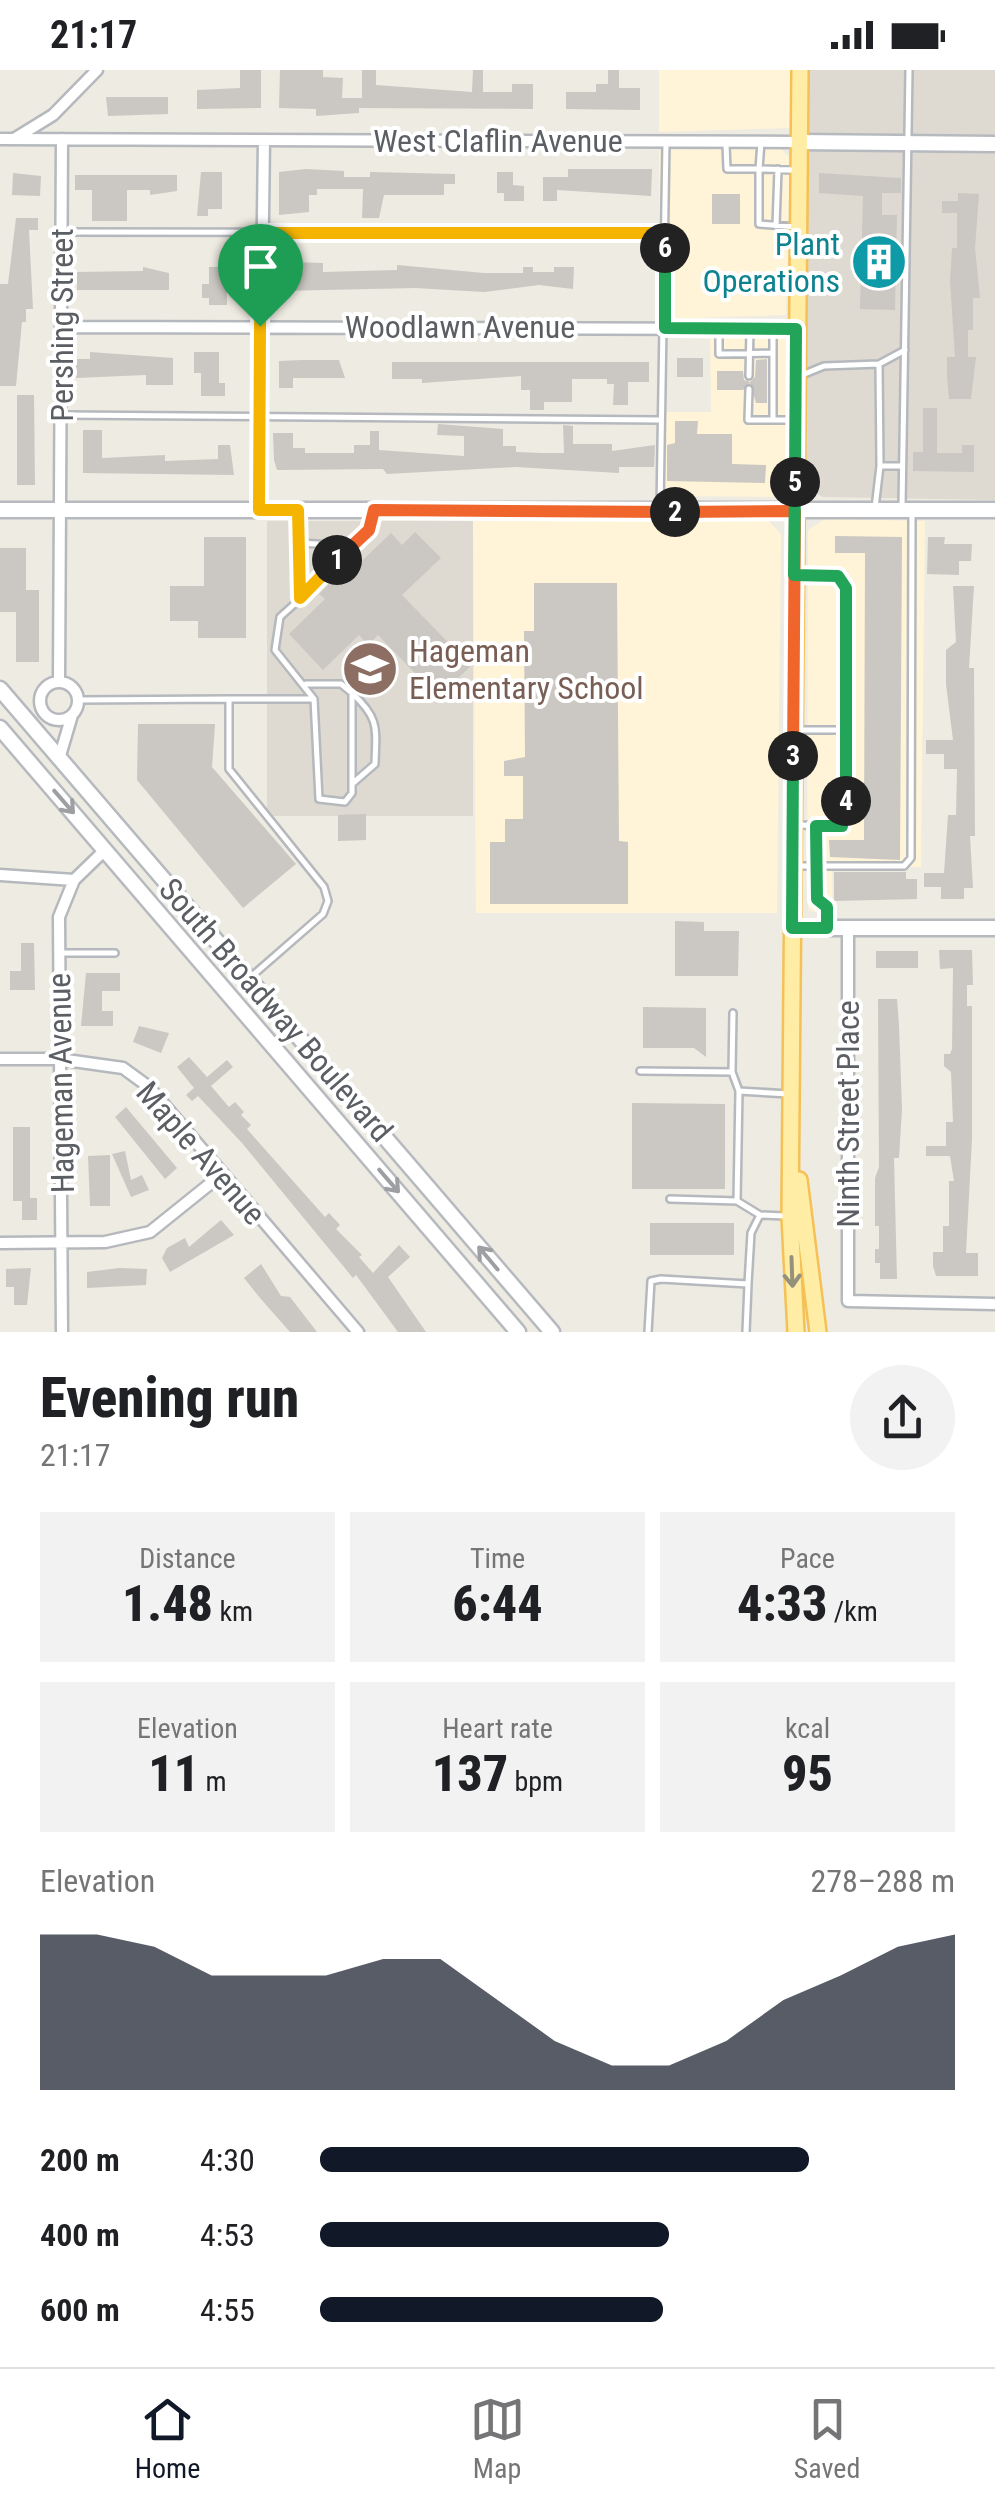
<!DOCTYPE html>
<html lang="en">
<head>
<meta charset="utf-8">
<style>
  :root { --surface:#fff; --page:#f2f2f2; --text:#202124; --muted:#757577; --line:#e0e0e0; --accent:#111827 }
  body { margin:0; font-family:"Roboto Condensed",sans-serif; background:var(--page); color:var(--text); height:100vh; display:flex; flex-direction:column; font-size:38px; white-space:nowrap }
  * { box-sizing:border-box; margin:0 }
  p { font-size:32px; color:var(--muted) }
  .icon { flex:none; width:55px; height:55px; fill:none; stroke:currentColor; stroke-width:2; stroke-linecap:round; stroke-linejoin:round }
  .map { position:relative; height:1262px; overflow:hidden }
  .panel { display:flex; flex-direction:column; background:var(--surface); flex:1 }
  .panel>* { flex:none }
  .pin { position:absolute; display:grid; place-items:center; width:85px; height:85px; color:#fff; margin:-102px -42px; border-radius:50% 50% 50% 0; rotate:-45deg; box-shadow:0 0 10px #0007 }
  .pin .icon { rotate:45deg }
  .km { position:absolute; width:50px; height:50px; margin:-25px; border-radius:50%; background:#222; color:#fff; font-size:28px; line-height:50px; text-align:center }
  .round { display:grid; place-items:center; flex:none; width:105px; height:105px; border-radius:52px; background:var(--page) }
  .head { display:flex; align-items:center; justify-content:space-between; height:170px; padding:0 40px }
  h1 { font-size:55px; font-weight:800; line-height:75px }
  .metrics { display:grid; grid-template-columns:repeat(3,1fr); gap:15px; height:170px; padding:10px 40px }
  .metrics div { display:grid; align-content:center; border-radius:0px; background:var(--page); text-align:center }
  .metrics b { font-size:50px; font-weight:800 }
  .metrics small { font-size:28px; font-weight:400 }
  .metrics p { font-size:28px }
  .chart { height:280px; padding:20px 40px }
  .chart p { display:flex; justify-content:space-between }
  .chart svg { width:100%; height:180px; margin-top:10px; fill:var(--accent); opacity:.7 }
  ul { padding:0 40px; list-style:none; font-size:32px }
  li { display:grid; grid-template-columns:160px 120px 1fr; align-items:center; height:75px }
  li i { height:25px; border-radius:12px; background:var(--accent) }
  .status { display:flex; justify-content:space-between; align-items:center; height:70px; padding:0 50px; background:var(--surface); direction:ltr }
  .status svg { height:28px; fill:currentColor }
  .tab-bar { display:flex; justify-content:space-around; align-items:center; height:140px; border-top:2px solid var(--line); background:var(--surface); font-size:28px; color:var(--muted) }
  .tab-bar a { display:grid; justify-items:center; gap:5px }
  .tab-bar .on { color:var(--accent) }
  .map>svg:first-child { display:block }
</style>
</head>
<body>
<div class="status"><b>21:17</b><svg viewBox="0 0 49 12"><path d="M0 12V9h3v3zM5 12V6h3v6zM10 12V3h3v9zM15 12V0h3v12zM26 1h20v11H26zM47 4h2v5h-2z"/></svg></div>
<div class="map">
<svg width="995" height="1262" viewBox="0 0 995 1262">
  <rect width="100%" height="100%" fill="#eeebe2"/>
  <path fill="#fff4d7" d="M 659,0 L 792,0 L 789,58 L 659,62 Z
    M 781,79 L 790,88 L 786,245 L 660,249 L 659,80 Z
    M 710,264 L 778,263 L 788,269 L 785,415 L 780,427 L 659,426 L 659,342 L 711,342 Z
    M 825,449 L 925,451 L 921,797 L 832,796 L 833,848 L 809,840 L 807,832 L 808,460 Z
    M 768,450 L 781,464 L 777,843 L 476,843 L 473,451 Z"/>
  <path fill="#dedad1" d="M 809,0 L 995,0 L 995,430 L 823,427 L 806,419 Z
    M 267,451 L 473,451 L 473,746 L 267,746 Z"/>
  <path fill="#cbc7c2" d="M 240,0 L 261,0 L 261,38 L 197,39 L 197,20 L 240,18 Z
    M 280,0 L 323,0 L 323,7 L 343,8 L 342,28 L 362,28 L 362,0 L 376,0 L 376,15 L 472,22 L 473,0 L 483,0 L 483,22 L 512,22 L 512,14 L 533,14 L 533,39 L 359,38 L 359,43 L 316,46 L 316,39 L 279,38 Z
    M 608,0 L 619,0 L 619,18 L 640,18 L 640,40 L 566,39 L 566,22 L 596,22 L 596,14 L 608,14 Z
    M 106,27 L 168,27 L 168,44 L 108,46 Z
    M 306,99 L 344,101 L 344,107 L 370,107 L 370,102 L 455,104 L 455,114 L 444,114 L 444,125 L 384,125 L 379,148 L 362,148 L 363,119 L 317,119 L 317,125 L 309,125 L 309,142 L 279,145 L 279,102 Z
    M 568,99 L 652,99 L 651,126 L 557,120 L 557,131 L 543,131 L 543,107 L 568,107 Z
    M 201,102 L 222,102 L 222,139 L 208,139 L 208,146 L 197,146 Z
    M 497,102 L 513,102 L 513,115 L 524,116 L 524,131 L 504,131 L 504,123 L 497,123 Z
    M 13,103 L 41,106 L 40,126 L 12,125 Z
    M 819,103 L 901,108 L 901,123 L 882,123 L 882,145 L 897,145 L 895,240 L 860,239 L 863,126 L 819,123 Z
    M 75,105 L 177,105 L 177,121 L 150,125 L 150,120 L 127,120 L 127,151 L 92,151 L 92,120 L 75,120 Z
    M 958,123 L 979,124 L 975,178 L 980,228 L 973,228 L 973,260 L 968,260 L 968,287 L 976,287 L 971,329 L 949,329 L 947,305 L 947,287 L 955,287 L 950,211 L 952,178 L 957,178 L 957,143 L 942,143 L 942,131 L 958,131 Z
    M 712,124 L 740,124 L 740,154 L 712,154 Z
    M 16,148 L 38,148 L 38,160 L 29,160 L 33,239 L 26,239 L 26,252 L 22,252 L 16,316 L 0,316 L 0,214 L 8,214 Z
    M 278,180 L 292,180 L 292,192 L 323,193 L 323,202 L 397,200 L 397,195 L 484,203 L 523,203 L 523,197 L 533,197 L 533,202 L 554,202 L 554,197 L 574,197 L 573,219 L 539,215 L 484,222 L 415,218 L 278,221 Z
    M 143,197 L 169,203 L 169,220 L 77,220 L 77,202 L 143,201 Z
    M 209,197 L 227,197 L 227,235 L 209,235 L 209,228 L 202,228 L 202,214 L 209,214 Z
    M 90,282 L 173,288 L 173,315 L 146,315 L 146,305 L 76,308 L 76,289 L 90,289 Z
    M 194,282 L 219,282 L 219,313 L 225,313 L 225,326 L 201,326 L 201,303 L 194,303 Z
    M 677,288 L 703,288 L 703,307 L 677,307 Z
    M 767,289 L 767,333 L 756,333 L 750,313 L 743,320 L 717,320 L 717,301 L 743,301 L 744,310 L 750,312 L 755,307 L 756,290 Z
    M 302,290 L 339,290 L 345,308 L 293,308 L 293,318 L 279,318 L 279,291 Z
    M 392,292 L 649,292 L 649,312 L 628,312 L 628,335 L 613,335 L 614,314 L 607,314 L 607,309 L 572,309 L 572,332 L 544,332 L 544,340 L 530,340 L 530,320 L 521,320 L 521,306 L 422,313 L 422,309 L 392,309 Z
    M 17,325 L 34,325 L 35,415 L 17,415 Z
    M 923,338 L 937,338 L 937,383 L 962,383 L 962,375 L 974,375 L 974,402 L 913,401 L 913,382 L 923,382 Z
    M 675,351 L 698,351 L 697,364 L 732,364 L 732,394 L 766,395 L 765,413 L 667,411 L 667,375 L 675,373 Z
    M 438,354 L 503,359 L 503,376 L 516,376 L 516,382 L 542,383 L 564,383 L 563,355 L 573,356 L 573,374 L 612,374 L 612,381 L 655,375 L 654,397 L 619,397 L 619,403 L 516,397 L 387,404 L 383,399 L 277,400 L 274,390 L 273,363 L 293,363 L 293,378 L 305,378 L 305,383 L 354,383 L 354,375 L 370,375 L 370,361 L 379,361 L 379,380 L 464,386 L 464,366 L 437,365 Z
    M 83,360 L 102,360 L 102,388 L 165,385 L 165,391 L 218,389 L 218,375 L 230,375 L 234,405 L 83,403 Z
    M 415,462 L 441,488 L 402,525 L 471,596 L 438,627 L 378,565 L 368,575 L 359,565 L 323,600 L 289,564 L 325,529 L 319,524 L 337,506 L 342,510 L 391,463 L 402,475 Z
    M 835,466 L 902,467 L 900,790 L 830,787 L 829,770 L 864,770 L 865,483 L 835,483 Z
    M 204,467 L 246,467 L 246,568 L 198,568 L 198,551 L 170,551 L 170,516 L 204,516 Z
    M 928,467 L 945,467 L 944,474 L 972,474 L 971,491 L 959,491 L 959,505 L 927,504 Z
    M 0,478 L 26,478 L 26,520 L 39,520 L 39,592 L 16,592 L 16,542 L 0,542 Z
    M 534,513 L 617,513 L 619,771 L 628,772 L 628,834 L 490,834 L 490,772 L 505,772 L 505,749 L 523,749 L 523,706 L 504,706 L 504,691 L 525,687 L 524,561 L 534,561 Z
    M 953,516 L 974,516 L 969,598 L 974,598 L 975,766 L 970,766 L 973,818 L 964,818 L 964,829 L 941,829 L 941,817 L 924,817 L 924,803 L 944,803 L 948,745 L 956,745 L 957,699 L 944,699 L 944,684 L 926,684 L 926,670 L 953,670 L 946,614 L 946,580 L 956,572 Z
    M 138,654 L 215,654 L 212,697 L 296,794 L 243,838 L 137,710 Z
    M 366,744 L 366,770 L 338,771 L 338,745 Z
    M 834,802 L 906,802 L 906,809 L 917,809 L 917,829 L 834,831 Z
    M 675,851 L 704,852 L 704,861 L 739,861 L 738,906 L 675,906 Z
    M 21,873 L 34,873 L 35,920 L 10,920 L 10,901 L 21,901 Z
    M 939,880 L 972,880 L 973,915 L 967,915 L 967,936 L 972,936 L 972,1069 L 966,1183 L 978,1183 L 978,1206 L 936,1206 L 933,1196 L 933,1182 L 943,1182 L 943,1156 L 949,1156 L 949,1111 L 954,1111 L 950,1086 L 926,1086 L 926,1076 L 946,1076 L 946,1052 L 953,1052 L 951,1002 L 944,996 L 944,984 L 950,984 L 952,979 L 953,898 L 940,899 Z
    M 876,881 L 918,881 L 918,898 L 876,898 Z
    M 86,903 L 120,903 L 120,921 L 102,921 L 102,941 L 113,941 L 113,956 L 81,956 Z
    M 878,929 L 897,929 L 899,955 L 902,1039 L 899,1088 L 894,1088 L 897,1209 L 880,1209 L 880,1193 L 875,1193 L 875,1179 L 879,1179 L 879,1156 L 875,1156 L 875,1108 L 879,1097 Z
    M 643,937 L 706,938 L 706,987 L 694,978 L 643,978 Z
    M 139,956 L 169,963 L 161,983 L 133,972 Z
    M 189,987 L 207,1007 L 227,990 L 233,997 L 211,1016 L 229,1037 L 235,1032 L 244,1042 L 241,1045 L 251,1055 L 247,1059 L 325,1147 L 329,1143 L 340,1155 L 336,1159 L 362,1185 L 359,1187 L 373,1203 L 399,1175 L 410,1187 L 388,1207 L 426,1262 L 398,1262 L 356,1205 L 353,1208 L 242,1073 L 198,1026 L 192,1031 L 186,1025 L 194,1018 L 177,997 Z
    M 632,1033 L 725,1034 L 725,1119 L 632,1119 Z
    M 126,1037 L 177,1098 L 165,1109 L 115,1047 Z
    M 13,1057 L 30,1057 L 30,1128 L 37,1128 L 37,1150 L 22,1150 L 22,1131 L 13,1131 Z
    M 125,1081 L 131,1110 L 142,1105 L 149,1120 L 131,1127 L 112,1084 Z
    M 110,1085 L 110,1136 L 90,1136 L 88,1086 Z
    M 221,1150 L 234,1165 L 170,1202 L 162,1188 L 167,1178 L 185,1168 L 189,1177 Z
    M 650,1153 L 734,1153 L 734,1185 L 650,1185 Z
    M 261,1194 L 281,1226 L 290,1227 L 317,1262 L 290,1262 L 260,1228 L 244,1208 Z
    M 31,1198 L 27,1235 L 14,1235 L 14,1217 L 6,1217 L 6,1199 Z
    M 119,1198 L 147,1199 L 146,1215 L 87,1218 L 87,1202 Z"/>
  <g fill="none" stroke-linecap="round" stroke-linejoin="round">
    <g stroke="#b5b9bd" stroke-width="10">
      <path id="lane" d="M 761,72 L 759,99 L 796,100
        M 726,75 L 727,99 L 759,99 L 759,154 L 798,157
        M 776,156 L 778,99
        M 63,162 L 665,163
        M 719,261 L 719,284 L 773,283
        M 879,294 L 905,280
        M 802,305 L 824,296 L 879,294 L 880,396 L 875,438
        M 749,306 L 750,259
        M 749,319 L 748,350 L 792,350
        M 62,345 L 660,350
        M 773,350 L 773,259
        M 880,396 L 902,396
        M 902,437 L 909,0
        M 660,438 L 666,72
        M 298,443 L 300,529 L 351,476 L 299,473
        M 351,476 L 369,460 L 373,443
        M 300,529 L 280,547 L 275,580 L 314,629 L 319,729 L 345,732 L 352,723 L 352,623 L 341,614 L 306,614
        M 352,623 C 380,649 376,658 375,694 L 352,714
        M 229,629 L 314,629
        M 78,630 L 229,629 L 229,699 L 324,817 L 328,831 L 323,844 L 252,906
        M 796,660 L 846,660 L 846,517 L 838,506 L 796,505
        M 797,755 L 842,756 L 846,750 L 846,660
        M 816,756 L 817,829 L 827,837 L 827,857
        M 796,796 L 904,796 L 911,788 L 912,443
        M 59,883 L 115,883
        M 733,943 L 732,1002 L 739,1021
        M 640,1001 L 732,1002
        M 670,1129 L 737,1131
        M 760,1145 L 737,1131 L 739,1021 L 789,1024
        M 748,1214 L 751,1163 L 760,1145 L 785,1146
        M 648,1262 L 651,1211 L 661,1209 L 748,1214 L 746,1262"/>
    </g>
    <g stroke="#b5b9bd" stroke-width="15">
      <path id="street" d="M 0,69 L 799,72
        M 14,69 L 53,45 L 97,0
        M 63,257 L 796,259
        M 259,440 L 264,70
        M 59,611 L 62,69
        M40 631a19 19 0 1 1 38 0a19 19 0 1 1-38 0Z
        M 59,689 L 72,645
        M 0,805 L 74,810
        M 848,857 L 848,1231 L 995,1234
        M 0,989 L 59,989 L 123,998 L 149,1017 L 358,1262
        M 0,1173 L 105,1172 L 150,1162 L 221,1105
        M 62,1262 L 59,847 L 74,810 L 105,780"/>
    </g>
    <g stroke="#b6babf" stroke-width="19">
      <path id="secondary" d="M 799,72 L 995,74
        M 0,440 L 995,440
        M 0,619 L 552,1262
        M 0,658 L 518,1262
        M 792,858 L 995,858"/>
    </g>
    <g stroke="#f5c155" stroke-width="20">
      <path id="primary" d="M 799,1110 L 818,1262
        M 796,1262 L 790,1147 L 800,0"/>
    </g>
    <use href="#lane" stroke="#fff" stroke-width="5"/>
    <use href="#street" stroke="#fff" stroke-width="10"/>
    <use href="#secondary" stroke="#fff" stroke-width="14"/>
    <use href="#primary" stroke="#ffeda6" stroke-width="15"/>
  </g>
  <defs><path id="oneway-shaft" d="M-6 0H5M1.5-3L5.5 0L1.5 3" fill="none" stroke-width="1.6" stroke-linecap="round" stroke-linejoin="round" transform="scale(2.5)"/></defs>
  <g stroke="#9d9fa2">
    <use href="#oneway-shaft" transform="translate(64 732) rotate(49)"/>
    <use href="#oneway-shaft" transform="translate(389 1111) rotate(49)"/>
    <use href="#oneway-shaft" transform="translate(488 1188) rotate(-130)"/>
  </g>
  <use stroke="#94917b" href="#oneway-shaft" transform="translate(792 1202) rotate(88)"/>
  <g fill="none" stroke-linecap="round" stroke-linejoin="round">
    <g stroke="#fff" stroke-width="20">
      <path id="split-1" d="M 260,256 L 259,440 L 298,440 L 300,528 L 337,490"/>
    </g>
    <g stroke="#fff" stroke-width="20">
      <path id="split-2" d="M 337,490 L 369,460 L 374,440 L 675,442"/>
    </g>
    <g stroke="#fff" stroke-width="20">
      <path id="split-3" d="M 675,442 L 795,441 L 793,686"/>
    </g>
    <g stroke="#fff" stroke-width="20">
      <path id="split-4" d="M 793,686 L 792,858 L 827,858 L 827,837 L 817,829 L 816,756 L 842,756 L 846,731"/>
    </g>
    <g stroke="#fff" stroke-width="20">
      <path id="split-5" d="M 795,412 L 794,505 L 838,506 L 846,518 L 846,731"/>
    </g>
    <g stroke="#fff" stroke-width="20">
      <path id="split-6" d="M 665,178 L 665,258 L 796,259 L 795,412"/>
    </g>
    <g stroke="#fff" stroke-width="20">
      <path id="split-7" d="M 315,163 L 666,163 L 665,178"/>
    </g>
    <g stroke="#fff" stroke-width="20">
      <path id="split-8" d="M 260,256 L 262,163 L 315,163"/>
    </g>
    <use href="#split-1" stroke="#f5b400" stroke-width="12"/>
    <use href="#split-2" stroke="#f0652b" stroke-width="12"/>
    <use href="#split-3" stroke="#f0652b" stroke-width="12"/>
    <use href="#split-4" stroke="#22a559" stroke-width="12"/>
    <use href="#split-5" stroke="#22a559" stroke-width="12"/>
    <use href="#split-6" stroke="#22a559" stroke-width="12"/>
    <use href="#split-7" stroke="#f5b400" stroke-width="12"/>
    <use href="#split-8" stroke="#f5b400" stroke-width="12"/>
  </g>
  <defs>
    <g id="building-disc" transform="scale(2.875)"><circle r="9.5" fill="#0f9aa8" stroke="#fff"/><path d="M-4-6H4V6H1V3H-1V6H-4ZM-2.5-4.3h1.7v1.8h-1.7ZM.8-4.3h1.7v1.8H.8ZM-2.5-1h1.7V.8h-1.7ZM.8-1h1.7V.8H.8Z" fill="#fff"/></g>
    <g id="school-disc" transform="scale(2.875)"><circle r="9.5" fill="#8d6e63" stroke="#fff"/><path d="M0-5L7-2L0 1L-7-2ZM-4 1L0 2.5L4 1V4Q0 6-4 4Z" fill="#fff"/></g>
  </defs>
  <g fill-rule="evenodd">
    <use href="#building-disc" x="879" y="192"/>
    <use href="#school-disc" x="370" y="599"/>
  </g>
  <g text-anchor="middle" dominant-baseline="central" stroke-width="8" stroke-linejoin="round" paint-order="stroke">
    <g font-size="32" fill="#5b5f64" stroke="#fff">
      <text x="498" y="71">West Claflin Avenue</text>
      <text transform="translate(62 255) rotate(-90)">Pershing Street</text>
      <text x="460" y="257">Woodlawn Avenue</text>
      <text transform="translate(276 940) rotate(49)">South Broadway Boulevard</text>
      <text transform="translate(61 1013) rotate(-91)">Hageman Avenue</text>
      <text transform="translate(848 1044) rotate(-90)">Ninth Street Place</text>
      <text transform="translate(201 1083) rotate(49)">Maple Avenue</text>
    </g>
    <g font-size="32" fill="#0d838f" stroke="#fff" text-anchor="end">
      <text x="840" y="174">Plant<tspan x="840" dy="37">Operations</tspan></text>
    </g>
    <g font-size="32" fill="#785e54" stroke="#fff" text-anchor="start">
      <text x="409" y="581">Hageman<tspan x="409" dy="37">Elementary School</tspan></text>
    </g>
  </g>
</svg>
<div class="pin" style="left:260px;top:256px;background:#1e9e55"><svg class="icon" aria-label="arrive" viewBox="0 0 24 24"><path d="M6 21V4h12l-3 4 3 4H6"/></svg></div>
<b class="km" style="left:337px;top:490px">1</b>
<b class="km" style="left:675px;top:442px">2</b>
<b class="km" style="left:793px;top:686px">3</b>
<b class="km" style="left:846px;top:731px">4</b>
<b class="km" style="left:795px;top:412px">5</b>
<b class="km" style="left:665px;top:178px">6</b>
</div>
<section class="panel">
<div class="head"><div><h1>Evening run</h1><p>21:17</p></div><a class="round"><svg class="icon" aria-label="share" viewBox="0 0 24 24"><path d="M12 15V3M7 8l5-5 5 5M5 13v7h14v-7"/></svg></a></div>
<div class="metrics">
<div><p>Distance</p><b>1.48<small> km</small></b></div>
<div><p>Time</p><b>6:44</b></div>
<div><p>Pace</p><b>4:33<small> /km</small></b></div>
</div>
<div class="metrics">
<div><p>Elevation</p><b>11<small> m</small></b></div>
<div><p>Heart rate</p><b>137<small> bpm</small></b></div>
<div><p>kcal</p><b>95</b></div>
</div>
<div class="chart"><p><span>Elevation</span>278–288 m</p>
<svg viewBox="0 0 160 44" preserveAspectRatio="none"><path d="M0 44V6L10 6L20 9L30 16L40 16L50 16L60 12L70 12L80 22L90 32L100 38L110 38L120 32L130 22L140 16L150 9L160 6V44z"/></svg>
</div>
<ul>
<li><b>200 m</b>4:30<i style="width:77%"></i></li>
<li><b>400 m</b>4:53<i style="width:55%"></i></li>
<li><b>600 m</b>4:55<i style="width:54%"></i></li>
</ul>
</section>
<nav class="tab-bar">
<a class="on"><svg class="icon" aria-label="home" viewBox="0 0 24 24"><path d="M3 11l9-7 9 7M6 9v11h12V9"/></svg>Home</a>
<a><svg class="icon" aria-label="map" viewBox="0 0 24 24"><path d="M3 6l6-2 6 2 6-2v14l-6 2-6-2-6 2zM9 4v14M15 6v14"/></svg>Map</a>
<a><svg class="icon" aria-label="saved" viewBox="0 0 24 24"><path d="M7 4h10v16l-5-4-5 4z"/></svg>Saved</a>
</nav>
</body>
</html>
